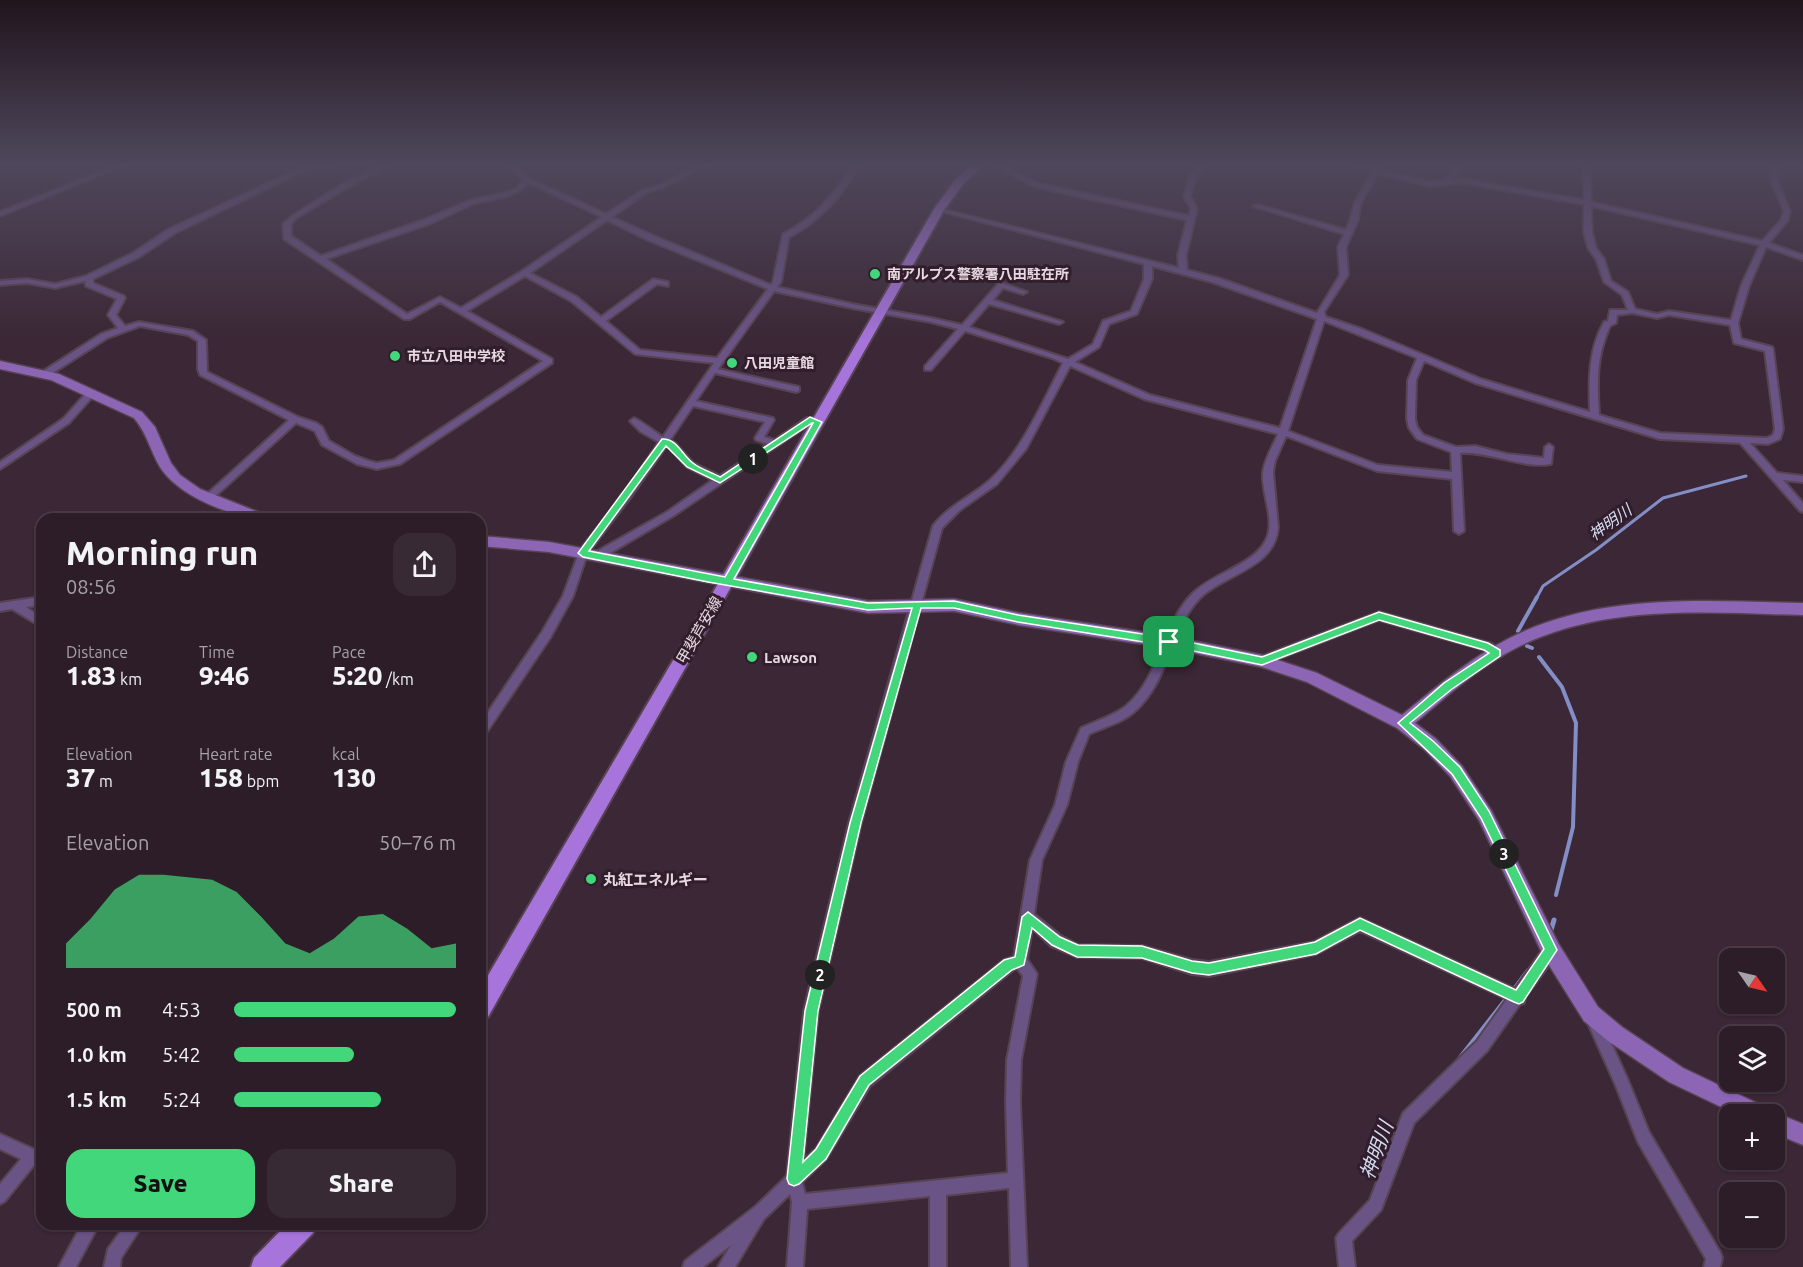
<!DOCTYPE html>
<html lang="en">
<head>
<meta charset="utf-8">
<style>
  :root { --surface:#2c1d28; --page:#382a34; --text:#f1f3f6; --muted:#a6a2a8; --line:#483b45; --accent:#43d77b }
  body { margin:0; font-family:Ubuntu,"Noto Sans JP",sans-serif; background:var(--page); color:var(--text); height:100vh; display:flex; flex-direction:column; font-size:22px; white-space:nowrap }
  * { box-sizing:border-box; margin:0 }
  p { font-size:20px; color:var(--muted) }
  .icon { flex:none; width:33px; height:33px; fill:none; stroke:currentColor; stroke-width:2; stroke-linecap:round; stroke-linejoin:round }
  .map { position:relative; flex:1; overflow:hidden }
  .drawer { position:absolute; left:36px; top:513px; width:450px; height:717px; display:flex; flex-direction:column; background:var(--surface); border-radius:18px; box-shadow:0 2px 4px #0004,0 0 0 2px var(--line) }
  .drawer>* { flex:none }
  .needle { width:39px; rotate:124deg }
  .tools { position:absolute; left:1719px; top:948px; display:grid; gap:12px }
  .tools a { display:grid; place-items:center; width:66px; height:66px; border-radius:12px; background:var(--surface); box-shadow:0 2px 4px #0004,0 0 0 2px var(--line); font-size:30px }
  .pin { position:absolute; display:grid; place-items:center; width:51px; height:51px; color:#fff; margin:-26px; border-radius:12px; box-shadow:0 3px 9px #0006 }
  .km { position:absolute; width:30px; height:30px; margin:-15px; border-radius:50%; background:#222; color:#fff; font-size:16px; line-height:30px; text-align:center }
  .round { display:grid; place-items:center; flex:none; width:63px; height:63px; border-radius:18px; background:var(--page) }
  .summary { display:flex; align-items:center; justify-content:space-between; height:102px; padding:0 30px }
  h1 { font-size:33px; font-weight:800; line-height:45px }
  .figures { display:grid; grid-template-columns:repeat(3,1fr); gap:9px; height:102px; padding:6px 30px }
  .figures div { display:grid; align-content:center }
  .figures b { font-size:26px; font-weight:800 }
  .figures small { font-size:16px; font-weight:400 }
  .figures p { font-size:16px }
  .chart { height:168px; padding:12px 30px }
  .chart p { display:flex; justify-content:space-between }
  .chart svg { width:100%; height:108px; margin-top:6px; fill:var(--accent); opacity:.7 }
  .primary-button { display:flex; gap:12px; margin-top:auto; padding:12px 30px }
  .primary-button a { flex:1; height:69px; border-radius:18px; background:var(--accent); color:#111; font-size:24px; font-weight:800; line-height:69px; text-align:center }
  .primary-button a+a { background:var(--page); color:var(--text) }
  ul { padding:0 30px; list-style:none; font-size:20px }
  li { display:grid; grid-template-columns:96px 72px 1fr; align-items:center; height:45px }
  li i { height:15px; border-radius:8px; background:var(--accent) }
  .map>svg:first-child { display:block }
</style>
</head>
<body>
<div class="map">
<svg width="1803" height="1267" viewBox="0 0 1803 1267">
  <rect width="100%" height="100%" fill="#3b2735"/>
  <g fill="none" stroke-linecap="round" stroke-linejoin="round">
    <path stroke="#838ec6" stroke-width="3" d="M 1536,599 L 1543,586 L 1596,550 L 1663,498 L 1746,476"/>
    <path stroke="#838ec6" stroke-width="4" d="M 1518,631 L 1537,597
      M 1527,646 L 1532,648
      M 1539,657 L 1562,687 L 1576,723 L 1573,827 L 1556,895"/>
    <path stroke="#838ec6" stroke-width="5" d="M 1551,930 L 1554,920
      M 1513,991 L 1528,971
      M 1460,1058 L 1508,997"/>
    <g stroke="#574351" stroke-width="4">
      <path id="street" d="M 117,165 L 125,165 L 0,216 L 0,212 Z
        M 322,165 L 334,165 L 300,173 L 175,233 L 139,257 L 93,279 L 93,283 L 124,296 L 125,298 L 116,315 L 125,326 L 139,322 L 193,331 L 206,340 L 207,372 L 298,417 L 316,423 L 322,427 L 329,441 L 355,456 L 369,461 L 377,463 L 394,460 L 543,361 L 440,302 L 410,319 L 404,319 L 284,239 L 283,224 L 292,216 C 316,201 369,163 396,165 L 362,179 L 296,218 L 291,224 L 291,236 L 321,256 L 423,220 L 471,200 L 504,193 L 515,189 L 524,180 L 507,165 L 514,165 L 530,179 L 606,214 L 643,190 L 658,186 L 699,165 L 707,165 L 662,188 L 647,192 L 612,217 L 654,236 L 771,285 L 773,282 L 783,234 C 815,218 834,194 853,165 L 859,165 C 843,195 820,221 789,237 L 781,282 L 777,287 L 852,304 L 931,318 L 962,325 L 999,283 L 1002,283 L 1027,292 L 1023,294 L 1003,288 L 993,300 L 1063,322 L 1059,324 L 989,304 L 969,327 L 1068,359 L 1093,344 L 1103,321 L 1131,311 L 1144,279 L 1144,264 L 937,210 L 937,208 L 1179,268 L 1178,255 L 1187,220 L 1036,187 L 992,165 L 1000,165 L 1040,184 L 1189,216 L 1191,209 L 1184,196 L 1190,175 L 1200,165 L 1206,165 L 1196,176 L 1190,196 L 1197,209 L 1186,255 L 1187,270 L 1218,278 L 1317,313 L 1340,275 L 1338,247 L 1344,234 L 1253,206 L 1258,205 L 1346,230 L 1350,220 L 1355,202 L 1372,172 L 1352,166 L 1351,165 L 1361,165 L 1374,168 L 1376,165 L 1382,165 L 1380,170 L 1429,182 L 1446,180 L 1456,165 L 1462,165 L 1453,180 L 1462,179 L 1584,200 L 1584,165 L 1590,165 L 1591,202 L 1762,241 L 1781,220 L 1784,211 L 1771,180 L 1773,165 L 1779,165 L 1777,180 L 1790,211 L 1788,220 L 1769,243 L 1803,255 L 1803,260 L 1766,247 L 1749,286 L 1738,323 L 1741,339 L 1772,347 L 1773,349 L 1783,429 L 1780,439 L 1768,444 L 1750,443 L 1777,473 L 1803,476 L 1803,482 L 1783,480 L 1803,503 L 1803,512 L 1800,511 L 1740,443 L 1660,439 L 1475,383 L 1424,361 L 1416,380 L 1415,419 L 1417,427 L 1423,435 L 1456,447 L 1475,446 L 1507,454 L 1544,458 L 1545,447 L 1549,444 L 1553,447 L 1551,464 C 1522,469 1490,451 1460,453 L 1464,531 L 1459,534 L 1454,531 L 1452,479 L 1377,471 L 1286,436 L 1275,461 L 1273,472 L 1278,527 C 1276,568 1224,574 1200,598 C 1169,630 1170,681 1134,712 C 1122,723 1104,727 1089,734 L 1078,762 L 1067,805 L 1042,860 L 1034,914 L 1061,936 L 1078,945 L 1142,946 L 1192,960 L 1209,962 L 1314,942 L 1360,918 L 1515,989 L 1546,945 L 1551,944 L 1556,945 L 1558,950 L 1556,955 L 1525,997 L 1524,1003 L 1520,1004 L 1487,1051 L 1414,1123 L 1381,1210 L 1352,1241 L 1355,1267 L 1339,1267 L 1336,1238 L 1339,1233 L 1370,1200 L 1403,1113 L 1477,1041 L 1507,999 L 1360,931 L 1316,954 L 1209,976 L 1192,974 L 1142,958 L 1077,957 L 1051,946 L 1032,928 L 1027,959 L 1037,974 L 1021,1060 L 1020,1102 L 1027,1267 L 1011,1267 L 1009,1188 L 946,1195 L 946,1267 L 930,1267 L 930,1196 L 807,1209 L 803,1267 L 787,1267 L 792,1202 L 790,1194 L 764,1219 L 735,1267 L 718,1267 L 731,1245 L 703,1267 L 683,1267 L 685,1261 L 756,1206 L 787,1176 L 804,1011 L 849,823 L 933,526 C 948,506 972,496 990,480 C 1022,451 1043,401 1063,363 L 1052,358 L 965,331 L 931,370 L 925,370 L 925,366 L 958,329 L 931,322 L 852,308 L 774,291 L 718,369 L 799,387 L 799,391 L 796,392 L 715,373 L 696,401 L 773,418 L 774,420 L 764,437 L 775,440 L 807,418 L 821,420 L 821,424 L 811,423 L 673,516 L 600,559 L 594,559 L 592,556 L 594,553 L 667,512 L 713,480 L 687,467 L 670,448 L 666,446 L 630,498 L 587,554 L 573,596 L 550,638 L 484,736 L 480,738 L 480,724 L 542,632 L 563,596 L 580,550 L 624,494 L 659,442 L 641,432 L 630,421 L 634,418 C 643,422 653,431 663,437 L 714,363 L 635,354 L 571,301 L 525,276 L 467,311 L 552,359 L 552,363 L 400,464 L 377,469 L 357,464 L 322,445 L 315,431 L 296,423 L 211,500 L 208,501 L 203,498 L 205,496 L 289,420 L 200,375 L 198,369 L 198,341 L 188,335 L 140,326 L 107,338 L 48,376 L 42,376 L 42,372 L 101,334 L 118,328 L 108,315 L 117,299 L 86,286 L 85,281 L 55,288 L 27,283 L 0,285 L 0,281 L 27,279 L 55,284 L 86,276 L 133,253 L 169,229 L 299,169 ZM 1378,173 L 1429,186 L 1462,183 L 1584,204 L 1584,232 L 1588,248 L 1596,259 L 1604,282 L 1622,295 L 1628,310 L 1610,310 L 1608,321 L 1604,322 C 1588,351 1589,380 1590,412 L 1481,379 L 1362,329 L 1326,317 L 1324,312 L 1348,275 L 1346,247 L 1358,220 L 1361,202 ZM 529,183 L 602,217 L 522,271 L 461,308 L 440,297 L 407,314 L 326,259 L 429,224 L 475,203 L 508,196 L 519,191 ZM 1591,206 L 1760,245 L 1741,286 L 1731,320 L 1669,311 L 1657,314 L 1635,309 L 1628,292 L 1611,281 L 1604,259 L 1596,248 L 1592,232 ZM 607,220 L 648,240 L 768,289 L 717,358 L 640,350 L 606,321 L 657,284 L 668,286 L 668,282 L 653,279 L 601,317 L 577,297 L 530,273 ZM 1152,266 L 1212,282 L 1317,319 L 1280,428 L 1150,395 L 1075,362 L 1099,347 L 1109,324 L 1137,314 L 1152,279 ZM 1632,313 L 1657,318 L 1669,315 L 1730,325 L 1734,343 L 1765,351 L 1775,429 L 1773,435 L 1767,438 L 1660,433 L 1599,415 C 1597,381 1596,357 1610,326 L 1616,323 L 1617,315 ZM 1324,321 L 1417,358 L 1408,380 L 1407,419 L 1409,428 L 1417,439 L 1451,452 L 1452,472 L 1378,465 L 1288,431 ZM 1070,366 L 1144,399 L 1278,434 C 1273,446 1265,458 1263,472 C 1261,493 1276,520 1266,540 C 1254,565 1213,573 1193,593 C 1161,625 1161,676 1126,706 C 1113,716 1096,721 1081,728 L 1066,762 L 1055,805 L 1030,860 L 1014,957 L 1004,960 L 860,1076 L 816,1149 L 803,1161 L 818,1011 L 861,823 L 942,528 L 960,510 L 997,484 L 1026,449 ZM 693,406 L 765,422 L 755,438 L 756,440 L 768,444 L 720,476 L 693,463 L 676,444 L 670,440 ZM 1017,968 L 1023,976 L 1007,1060 L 1006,1102 L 1008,1173 L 805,1194 L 802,1182 L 826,1159 L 870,1086 L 1013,970 Z
        M 91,390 L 95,393 L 94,395 L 69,423 L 0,469 L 0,462 L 63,419 L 88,391 Z
        M 42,597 L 42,605 L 26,607 L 42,618 L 42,627 L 12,609 L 0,611 L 0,603 Z
        M 1379,612 L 1492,644 L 1502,653 L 1501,656 L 1497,657 L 1485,650 L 1379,620 L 1262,665 L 1258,664 L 1257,661 L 1258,658 Z
        M 1594,1014 L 1599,1016 L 1627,1078 L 1649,1132 L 1720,1252 L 1722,1258 L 1720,1267 L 1704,1267 L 1706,1259 L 1638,1142 L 1616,1086 L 1587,1021 L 1589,1016 Z
        M 0,1134 L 42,1153 L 42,1168 L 34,1165 L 5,1201 L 0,1204 L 0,1184 L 21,1159 L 0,1149 Z
        M 82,1224 L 99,1224 L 76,1267 L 59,1267 Z
        M 126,1224 L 143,1224 L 121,1258 L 120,1267 L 104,1267 L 108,1249 Z"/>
    </g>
    <g stroke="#574351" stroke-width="3">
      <path id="secondary" d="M 0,361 L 59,374 L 142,412 L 155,427 L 171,463 L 180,475 L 200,489 L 268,516 L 270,519 C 235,519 179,497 160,467 C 150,450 147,433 134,418 L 51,380 L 0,369 Z
        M 480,536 L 549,542 L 868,601 L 954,599 L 1019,613 L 1169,636 L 1262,655 L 1317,673 L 1402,715 C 1435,688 1468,660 1506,640 C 1597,592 1703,601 1803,603 L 1803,615 C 1708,613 1607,603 1518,647 C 1480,666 1447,696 1415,723 L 1436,739 L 1462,766 L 1491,810 L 1558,943 L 1598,1007 L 1622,1027 L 1683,1068 L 1765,1107 L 1768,1114 L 1774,1112 L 1803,1124 L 1803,1145 L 1774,1133 L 1774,1114 L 1736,1114 L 1669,1082 L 1608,1041 L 1584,1021 L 1544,957 L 1479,820 L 1450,776 L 1424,749 L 1397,728 L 1307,682 L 1262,667 L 1169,648 L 1019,625 L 954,611 L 868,613 L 549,552 L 480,546 Z"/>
    </g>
    <g stroke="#574351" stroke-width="4">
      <path id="primary" d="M 973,165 L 984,165 L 964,183 L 944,210 L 488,1017 L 480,1020 L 480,989 L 722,577 L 934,209 L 956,179 Z
        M 287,1224 L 316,1224 L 313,1233 L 280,1267 L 251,1267 L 254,1258 Z"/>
    </g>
    <use href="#street" fill="#6a5385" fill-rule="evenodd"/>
    <use href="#secondary" fill="#8c66b5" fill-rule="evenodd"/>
    <use href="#primary" fill="#a674db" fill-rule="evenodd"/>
  </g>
  <linearGradient id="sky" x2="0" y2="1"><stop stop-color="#20151d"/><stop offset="0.48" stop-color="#4f475c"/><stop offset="1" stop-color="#4f475c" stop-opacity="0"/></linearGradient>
  <rect width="1803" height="342" fill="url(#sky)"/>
  <path fill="#43d77b" stroke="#fff" stroke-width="1.5" fill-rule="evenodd" d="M 810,417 L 822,422 L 734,579 L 868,603 L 954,601 L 1018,615 L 1169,638 L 1262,657 L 1379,612 L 1488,643 L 1500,650 L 1500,656 L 1452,689 L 1410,723 L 1433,741 L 1460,767 L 1489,811 L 1557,950 L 1523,1002 L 1519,1004 L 1514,1002 L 1360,930 L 1316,954 L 1209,975 L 1192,973 L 1142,958 L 1077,957 L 1052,945 L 1032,928 L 1024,965 L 1012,970 L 869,1085 L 826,1159 L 799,1184 L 794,1186 L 789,1184 L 787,1179 L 805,1011 L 850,823 L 912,608 L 868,610 L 708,582 L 583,557 L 578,553 L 662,439 C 677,438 682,455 693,463 C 700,469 711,472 720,477 ZM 812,423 L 813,423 L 725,577 L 589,551 L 666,446 L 687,467 L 720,483 ZM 921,608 L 954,608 L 1018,622 L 1169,646 L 1262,665 L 1379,620 L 1484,650 L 1489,653 L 1444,683 L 1398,723 L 1452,774 L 1481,818 L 1544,949 L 1516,990 L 1360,918 L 1315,942 L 1209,963 L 1192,961 L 1142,946 L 1078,945 L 1060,937 L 1028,912 L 1022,917 L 1015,957 L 1004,960 L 860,1076 L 816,1149 L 803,1162 L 818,1011 L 861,823 Z"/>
  <g fill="#43d77b" stroke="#311d2b" stroke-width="2">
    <circle cx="875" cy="274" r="6"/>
    <circle cx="395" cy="356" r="6"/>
    <circle cx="732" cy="363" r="6"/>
    <circle cx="752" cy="657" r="6"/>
    <circle cx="591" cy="879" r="6"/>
  </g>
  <g text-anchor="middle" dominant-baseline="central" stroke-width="6" stroke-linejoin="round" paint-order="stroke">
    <g font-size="14" font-weight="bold" fill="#e7d9e1" stroke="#311d2b" text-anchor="start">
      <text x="887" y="274">南アルプス警察署八田駐在所</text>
      <text x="407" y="356">市立八田中学校</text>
      <text x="744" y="363">八田児童館</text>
    </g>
    <g font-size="15" fill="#e7d9e1" stroke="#311d2b">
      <text transform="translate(699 630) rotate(-60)">甲斐芦安線</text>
    </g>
    <g font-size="15" font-weight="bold" fill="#e7d9e1" stroke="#311d2b" text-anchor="start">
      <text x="764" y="657">Lawson</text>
      <text x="603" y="879">丸紅エネルギー</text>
    </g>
    <g font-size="16" font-style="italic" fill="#d3dbf0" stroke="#311d2b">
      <text transform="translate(1610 522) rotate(-36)">神明川</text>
    </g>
    <g font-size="20" font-style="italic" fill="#d3dbf0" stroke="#311d2b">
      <text transform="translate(1376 1150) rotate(-70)">神明川</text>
    </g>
  </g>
</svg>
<div class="tools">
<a><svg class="needle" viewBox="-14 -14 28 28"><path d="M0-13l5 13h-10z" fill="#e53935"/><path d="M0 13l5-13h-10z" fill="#a6a2a8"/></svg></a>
<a><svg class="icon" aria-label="layers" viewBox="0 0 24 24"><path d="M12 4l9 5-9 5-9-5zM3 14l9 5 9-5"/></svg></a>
<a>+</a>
<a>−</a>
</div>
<div class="pin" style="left:1169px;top:642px;background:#1e9e55"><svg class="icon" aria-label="arrive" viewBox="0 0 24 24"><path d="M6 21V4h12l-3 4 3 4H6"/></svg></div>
<b class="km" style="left:753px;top:459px">1</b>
<b class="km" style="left:820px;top:975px">2</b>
<b class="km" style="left:1504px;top:854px">3</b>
<section class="drawer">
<div class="summary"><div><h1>Morning run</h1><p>08:56</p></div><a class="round"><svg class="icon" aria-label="share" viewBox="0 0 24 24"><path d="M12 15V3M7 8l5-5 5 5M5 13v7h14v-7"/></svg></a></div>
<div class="figures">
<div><p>Distance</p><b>1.83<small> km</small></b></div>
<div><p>Time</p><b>9:46</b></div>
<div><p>Pace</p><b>5:20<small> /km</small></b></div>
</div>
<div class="figures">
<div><p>Elevation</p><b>37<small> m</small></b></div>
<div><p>Heart rate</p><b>158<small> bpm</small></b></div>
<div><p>kcal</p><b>130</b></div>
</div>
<div class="chart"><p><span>Elevation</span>50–76 m</p>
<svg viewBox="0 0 160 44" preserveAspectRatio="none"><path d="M0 44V34L10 24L20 12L30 6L40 6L50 7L60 8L70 13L80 23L90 34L100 38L110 32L120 23L130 22L140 28L150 36L160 34V44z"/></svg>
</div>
<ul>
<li><b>500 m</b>4:53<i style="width:100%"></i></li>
<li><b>1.0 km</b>5:42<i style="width:54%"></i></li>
<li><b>1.5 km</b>5:24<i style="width:66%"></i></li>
</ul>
<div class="primary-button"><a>Save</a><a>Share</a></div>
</section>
</div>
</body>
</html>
